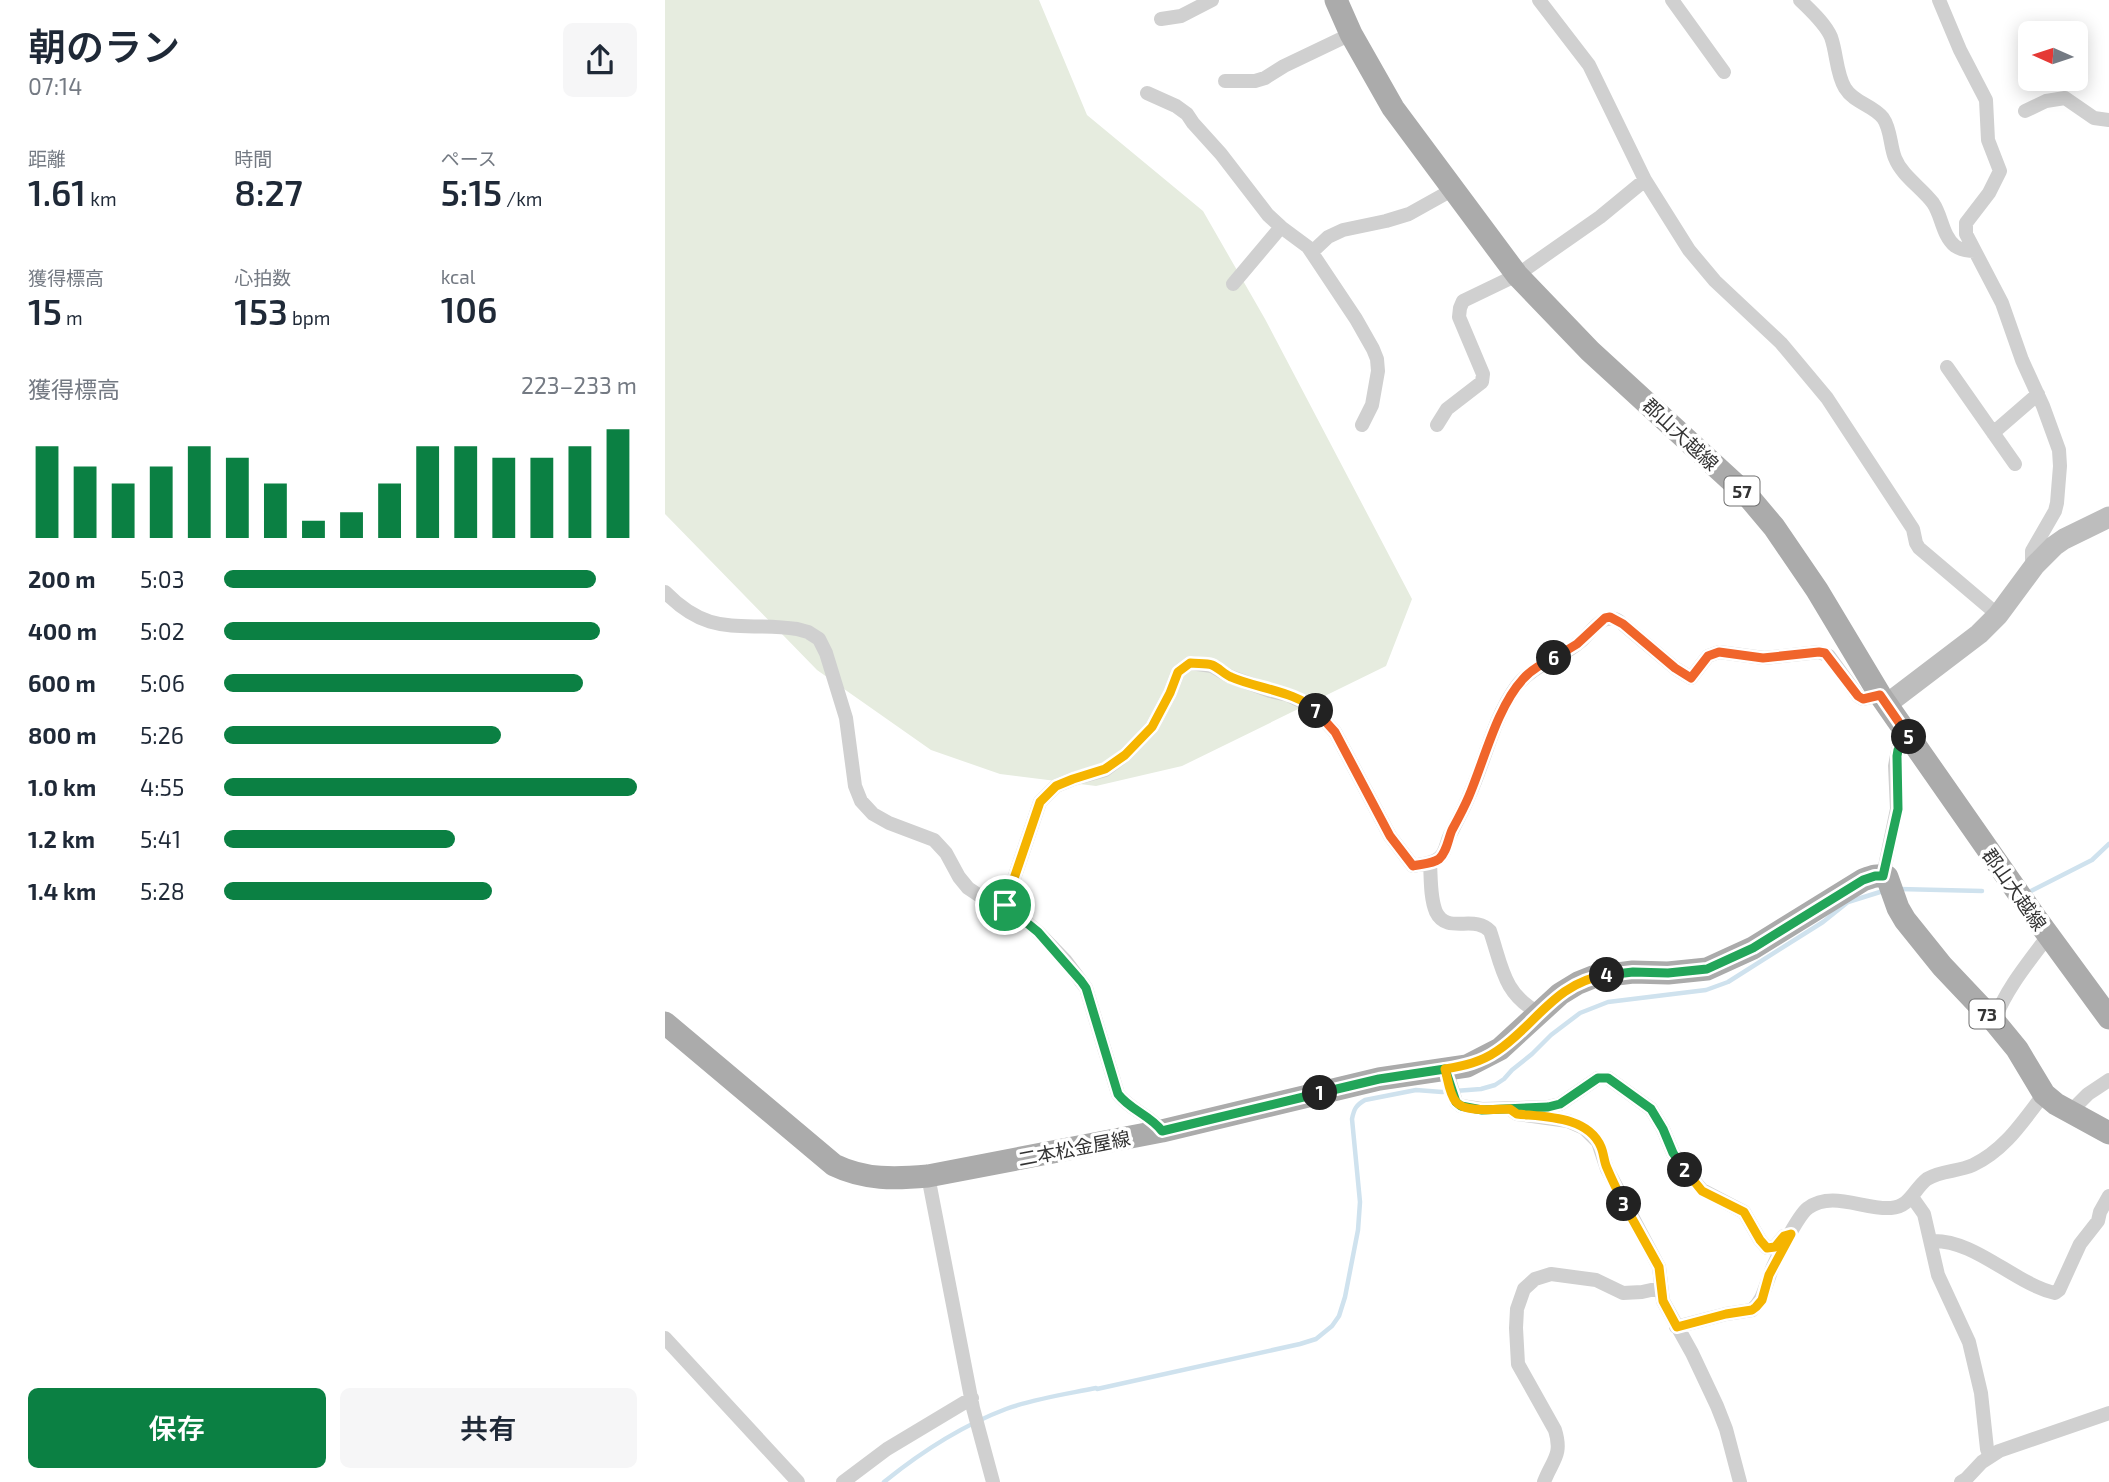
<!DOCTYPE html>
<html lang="ja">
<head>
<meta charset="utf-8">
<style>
  :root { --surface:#fff; --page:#f6f6f7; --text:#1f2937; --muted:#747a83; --accent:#0b8043 }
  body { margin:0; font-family:"Exo 2","Noto Sans JP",sans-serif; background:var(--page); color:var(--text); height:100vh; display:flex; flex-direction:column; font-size:26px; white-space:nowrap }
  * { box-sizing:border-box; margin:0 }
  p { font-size:23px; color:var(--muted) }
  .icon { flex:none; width:38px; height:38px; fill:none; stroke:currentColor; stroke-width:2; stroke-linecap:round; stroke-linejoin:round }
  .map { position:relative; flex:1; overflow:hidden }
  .panel { display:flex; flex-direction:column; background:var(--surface); width:665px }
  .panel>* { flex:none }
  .needle { width:46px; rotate:273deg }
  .buttons { position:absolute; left:1353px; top:21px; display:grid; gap:14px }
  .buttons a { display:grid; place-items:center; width:70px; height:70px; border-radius:10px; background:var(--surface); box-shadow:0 4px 18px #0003; font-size:35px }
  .pin { position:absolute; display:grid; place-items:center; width:60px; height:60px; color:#fff; margin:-30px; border:4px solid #fff; border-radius:50%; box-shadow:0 2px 7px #0007 }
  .km { position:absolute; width:35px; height:35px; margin:-18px; border-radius:50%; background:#222; color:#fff; font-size:19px; line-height:35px; text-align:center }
  .round { display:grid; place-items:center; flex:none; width:74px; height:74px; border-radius:10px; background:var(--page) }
  .headline { display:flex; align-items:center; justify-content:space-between; height:119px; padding:0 28px }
  h1 { font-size:38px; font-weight:600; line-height:52px }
  .figures { display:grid; grid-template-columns:repeat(3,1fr); gap:10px; height:119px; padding:7px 28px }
  .figures div { display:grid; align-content:center }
  .figures b { font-size:35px; font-weight:600 }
  .figures small { font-size:19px; font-weight:400 }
  .figures p { font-size:19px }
  .chart { height:196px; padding:14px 28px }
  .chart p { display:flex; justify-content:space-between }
  .chart svg { width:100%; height:126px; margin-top:7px; stroke:var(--accent); stroke-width:6 }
  .button { display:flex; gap:14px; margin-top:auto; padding:14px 28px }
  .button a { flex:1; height:80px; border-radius:10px; background:var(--accent); color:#fff; font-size:28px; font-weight:600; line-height:80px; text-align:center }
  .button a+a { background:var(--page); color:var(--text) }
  ul { padding:0 28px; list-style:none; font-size:23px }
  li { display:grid; grid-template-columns:112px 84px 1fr; align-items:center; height:52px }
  li i { height:18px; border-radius:9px; background:var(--accent) }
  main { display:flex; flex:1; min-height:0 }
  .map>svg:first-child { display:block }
</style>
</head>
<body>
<main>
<section class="panel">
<div class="headline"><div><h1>朝のラン</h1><p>07:14</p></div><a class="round"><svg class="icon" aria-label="share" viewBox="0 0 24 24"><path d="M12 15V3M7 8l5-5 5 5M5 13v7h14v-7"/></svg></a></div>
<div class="figures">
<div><p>距離</p><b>1.61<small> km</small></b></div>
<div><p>時間</p><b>8:27</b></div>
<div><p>ペース</p><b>5:15<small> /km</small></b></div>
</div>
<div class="figures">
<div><p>獲得標高</p><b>15<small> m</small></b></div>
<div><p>心拍数</p><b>153<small> bpm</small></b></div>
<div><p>kcal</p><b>106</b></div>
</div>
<div class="chart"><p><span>獲得標高</span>223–233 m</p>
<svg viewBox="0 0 160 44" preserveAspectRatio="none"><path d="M5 44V12M15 44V19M25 44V25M35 44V19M45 44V12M55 44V16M65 44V25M75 44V38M85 44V35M95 44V25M105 44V12M115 44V12M125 44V16M135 44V16M145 44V12M155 44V6"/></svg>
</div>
<ul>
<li><b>200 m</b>5:03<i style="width:90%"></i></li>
<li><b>400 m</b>5:02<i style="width:91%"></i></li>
<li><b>600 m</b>5:06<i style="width:87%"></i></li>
<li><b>800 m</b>5:26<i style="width:67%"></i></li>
<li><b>1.0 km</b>4:55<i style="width:100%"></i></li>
<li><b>1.2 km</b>5:41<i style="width:56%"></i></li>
<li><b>1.4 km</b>5:28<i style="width:65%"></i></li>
</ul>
<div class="button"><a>保存</a><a>共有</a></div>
</section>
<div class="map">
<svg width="1444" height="1482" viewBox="0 0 1444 1482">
  <rect width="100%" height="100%" fill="#fff"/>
  <path fill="#e6ecdf" d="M 0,0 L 374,0 L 422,115 L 538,211 L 600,319 L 747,599 L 721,666 L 517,766 L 431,786 L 335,774 L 266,750 L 152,670 L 0,514 Z"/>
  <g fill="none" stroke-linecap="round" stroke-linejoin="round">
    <path stroke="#cfe2ee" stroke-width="4.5" d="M 1234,889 L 1317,891
      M 1362,893 L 1427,860 L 1444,844
      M 219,1482 C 256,1452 296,1426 341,1409 C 368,1399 402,1394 431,1388 L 432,1389 L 635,1344 L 651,1339 L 667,1326 L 674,1316 L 680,1297 L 693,1230 L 695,1202 L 687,1119 C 689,1109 691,1105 700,1100 L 751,1090 L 777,1092 L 816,1089 L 830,1085 L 839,1079 L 847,1070 L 867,1054 L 886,1035 L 915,1013 L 943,1002 L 1041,990 L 1063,982 L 1158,922 L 1183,902 L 1215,892"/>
    <path stroke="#d0d0d0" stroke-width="14" d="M 874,0 L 924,65 L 980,180 L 1024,250 L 1050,281 L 1116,343 L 1162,398 L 1248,529 L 1251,543 L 1254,548 L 1333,615
      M 1007,0 L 1059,72
      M 1135,0 C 1145,10 1160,23 1166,37 C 1172,54 1171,73 1180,88 C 1189,103 1208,105 1218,118 C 1226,129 1225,146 1230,158 C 1237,176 1257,188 1268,203 C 1277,216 1277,235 1290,246 C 1296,250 1302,251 1310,251
      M 1274,0 L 1295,50 L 1321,100 L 1323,140 L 1335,171 L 1324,193 L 1301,223 L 1301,234 L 1337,303 L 1357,360 L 1378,406 L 1394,450 L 1395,466 L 1392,503 L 1390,511 L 1367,551 L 1367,559 L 1370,565
      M 496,19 L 516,16 L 547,0
      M 560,81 L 590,81 L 600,78 L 619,66 L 686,34
      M 482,93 L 511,106 L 522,114 L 528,123 L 556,154 L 603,215 L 616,227 L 643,247 L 691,319 L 708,349 L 712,359 L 713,371 L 707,405 L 697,425
      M 1360,111 L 1381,101 L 1400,98 L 1429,118 L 1444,120
      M 647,252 L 663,237 L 678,230 L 721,221 L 744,214 L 787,190
      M 568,284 L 616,227
      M 1282,367 L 1350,464
      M 772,425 L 782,409 L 817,382 L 818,374 L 794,317 L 795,308 L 798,301 L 852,275 L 935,217 L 980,180
      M 1328,433 L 1373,394
      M 0,592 C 46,639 75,621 132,629 L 143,632 L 154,639 L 161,653 L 181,718 L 190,786 L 196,801 L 208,814 L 224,823 L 269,840 L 281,853 L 294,877 L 303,888 L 318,898 L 346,909 L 373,932 L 400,960 L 421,988 L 453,1094 C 465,1110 485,1115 497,1131
      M 765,863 C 766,878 765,898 771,912 C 782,935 810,914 825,931 C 837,966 838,994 874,1013
      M 1218,876 L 1232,809 L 1230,766 L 1233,750 L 1245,739
      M 340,905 L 375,802 L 391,786 L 408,779 L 440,770 L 460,755 L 487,727 L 505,693 L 513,672 L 525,663 L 547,666 L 564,676 L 605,691 L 623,695 L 646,706 L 670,732 L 725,836 L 748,866 C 756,864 767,864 774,858 C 781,853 781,843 785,835 C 791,822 799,809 804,796 C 820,761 828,719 851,687 C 868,664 896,659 916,641 C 927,631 939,611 954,621 L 1010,668 L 1026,678 L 1043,656 L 1054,652 L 1099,658 L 1154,652 L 1164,656 L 1193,696 L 1198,699 L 1215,695
      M 1329,1021 C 1340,992 1358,969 1377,944
      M 781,1069 L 791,1102 L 796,1106 L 817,1109 L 883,1107 L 895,1104 L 933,1078 L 943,1078 L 986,1109 L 998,1129 L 1008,1153 L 1025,1176 L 1037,1190 L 1079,1212 L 1095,1240 L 1102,1248 L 1110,1247 L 1119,1236
      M 845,1109 L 852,1114 L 903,1121 L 919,1128 L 933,1142 L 942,1169 L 994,1267 L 998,1301 L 1027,1353 L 1052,1406 L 1061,1429 L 1075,1482
      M 1406,1111 L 1423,1094 L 1444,1080
      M 263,1176 L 308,1408 L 328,1482
      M 1247,1197 L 1259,1214 L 1273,1275 L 1304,1342 L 1316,1393 L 1322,1449 L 1325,1457
      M 1266,1241 C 1310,1239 1348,1283 1390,1293 L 1394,1290 L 1415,1244 L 1433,1221 L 1435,1212 L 1444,1196
      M 1011,1327 L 1061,1314 L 1087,1310 C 1098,1300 1099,1290 1104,1277 C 1108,1264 1133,1215 1143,1208 C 1167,1190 1199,1210 1226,1208 C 1245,1207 1249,1189 1262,1179 C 1276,1170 1293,1172 1308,1165 C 1340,1150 1358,1121 1379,1094
      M 0,1338 L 133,1482
      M 178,1482 L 222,1449 L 307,1398
      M 879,1482 C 887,1460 898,1456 890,1430 L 853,1364 L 851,1328 L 852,1309 L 859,1289 L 870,1279 L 886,1274 L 931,1280 L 958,1293 L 977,1292 L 995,1288
      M 1296,1482 L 1301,1479 L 1317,1462 L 1334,1451 L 1444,1413"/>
    <path stroke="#bdbdbd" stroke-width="21" d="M 1222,704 L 1314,634 L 1333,615 L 1370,565 L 1389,546 L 1399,539 L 1444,517"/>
    <path stroke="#ababab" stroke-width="23" d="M 671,0 L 686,34 L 728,108 L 852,275 L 925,351 L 1082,495 L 1109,527 L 1152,590 L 1215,695 L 1370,917 L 1444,1018
      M 0,1023 L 169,1165 C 200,1180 230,1179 263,1176 L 497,1131 L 714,1079 L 802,1066 L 835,1049 L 895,994 L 913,983 L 928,977 L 968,972 L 1003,973 L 1042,969 L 1088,948 L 1198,880 C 1206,877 1213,874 1222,877 L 1233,908 L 1240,920 L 1277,966 L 1329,1021 L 1352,1049 L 1379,1094 L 1391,1104 L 1444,1133"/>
  </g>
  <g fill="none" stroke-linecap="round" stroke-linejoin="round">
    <g stroke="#fff" stroke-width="14">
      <path id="split-1" d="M 340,905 L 373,932 L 416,981 L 421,988 L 453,1094 C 465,1110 485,1115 497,1131 L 655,1093"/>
    </g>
    <g stroke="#fff" stroke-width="14">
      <path id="split-2" d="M 655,1093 L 714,1079 L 780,1069 L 791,1102 L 796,1106 L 817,1110 L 883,1107 L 895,1104 L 933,1078 L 943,1078 L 986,1109 L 998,1129 L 1008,1153 L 1020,1170"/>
    </g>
    <g stroke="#fff" stroke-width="14">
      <path id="split-3" d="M 959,1204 L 994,1267 L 998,1301 L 1012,1327 L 1061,1314 L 1087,1310 L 1091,1307 L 1097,1300 L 1104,1275 L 1126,1234 L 1119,1236 L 1110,1247 L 1102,1248 L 1095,1240 L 1079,1212 L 1037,1191 L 1020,1170"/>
    </g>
    <g stroke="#fff" stroke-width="14">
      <path id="split-4" d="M 942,975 C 890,982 871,1025 832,1051 C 816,1062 799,1066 780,1069 C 783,1079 784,1094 791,1102 C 800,1113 832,1109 845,1109 L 852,1114 C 880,1117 923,1116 936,1147 C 939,1154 939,1162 942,1168 C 947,1180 953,1192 959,1204"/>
    </g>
    <g stroke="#fff" stroke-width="14">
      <path id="split-5" d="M 942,975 L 968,972 L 1003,973 L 1042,969 L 1088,948 L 1198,880 L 1210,876 L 1218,876 L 1233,809 L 1232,756 L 1233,750 L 1245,740 L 1244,737"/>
    </g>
    <g stroke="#fff" stroke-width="14">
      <path id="split-6" d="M 889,658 L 912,644 L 940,618 L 945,617 L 958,624 L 1010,668 L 1026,678 L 1043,656 L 1054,652 L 1098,658 L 1154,652 L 1160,653 L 1193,696 L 1198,699 L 1215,695 L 1244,737"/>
    </g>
    <g stroke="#fff" stroke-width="14">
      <path id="split-7" d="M 651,711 L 670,732 L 725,836 L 748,866 C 756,864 767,864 774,859 C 782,852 783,839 787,830 C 793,819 799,808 804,796 C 819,761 832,707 858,679 C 867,669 877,664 889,658"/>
    </g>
    <g stroke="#fff" stroke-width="14">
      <path id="split-8" d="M 340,905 L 375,802 L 391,786 L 408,779 L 440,769 L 460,755 L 487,727 L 505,693 L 513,672 L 525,663 C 532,664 541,663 547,665 C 554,668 559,674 566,677 C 590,688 634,692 651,711"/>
    </g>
    <use href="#split-1" stroke="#22a559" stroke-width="9"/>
    <use href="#split-2" stroke="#22a559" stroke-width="9"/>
    <use href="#split-3" stroke="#f5b400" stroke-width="9"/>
    <use href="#split-4" stroke="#f5b400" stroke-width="9"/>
    <use href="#split-5" stroke="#22a559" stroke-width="9"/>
    <use href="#split-6" stroke="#f0652b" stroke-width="9"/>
    <use href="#split-7" stroke="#f0652b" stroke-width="9"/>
    <use href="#split-8" stroke="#f5b400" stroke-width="9"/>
  </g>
  <g text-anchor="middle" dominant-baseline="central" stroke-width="7" stroke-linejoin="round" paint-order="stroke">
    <g fill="#fff" stroke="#707070" stroke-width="2">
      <rect x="1059.5" y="476.5" width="35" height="29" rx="5"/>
      <rect x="1304.5" y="999.5" width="35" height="29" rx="5"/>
    </g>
    <g font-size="18" font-weight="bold" fill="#333">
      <text x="1077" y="491">57</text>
      <text x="1322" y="1014">73</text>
    </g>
    <g font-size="19" fill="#333" stroke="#fff">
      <text transform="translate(1016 434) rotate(43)">郡山大越線</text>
      <text transform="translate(1350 889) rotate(55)">郡山大越線</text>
      <text transform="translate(409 1148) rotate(-11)">二本松金屋線</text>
    </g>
  </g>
</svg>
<div class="buttons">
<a><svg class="needle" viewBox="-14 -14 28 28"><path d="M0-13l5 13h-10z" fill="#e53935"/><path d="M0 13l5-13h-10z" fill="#747a83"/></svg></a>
</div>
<div class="pin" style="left:340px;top:905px;background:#1e9e55"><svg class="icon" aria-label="arrive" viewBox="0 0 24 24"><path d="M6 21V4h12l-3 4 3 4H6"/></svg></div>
<b class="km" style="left:655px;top:1093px">1</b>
<b class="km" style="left:1020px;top:1170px">2</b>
<b class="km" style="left:959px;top:1204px">3</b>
<b class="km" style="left:942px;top:975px">4</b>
<b class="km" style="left:1244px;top:737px">5</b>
<b class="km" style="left:889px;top:658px">6</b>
<b class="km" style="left:651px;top:711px">7</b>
</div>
</main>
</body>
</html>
